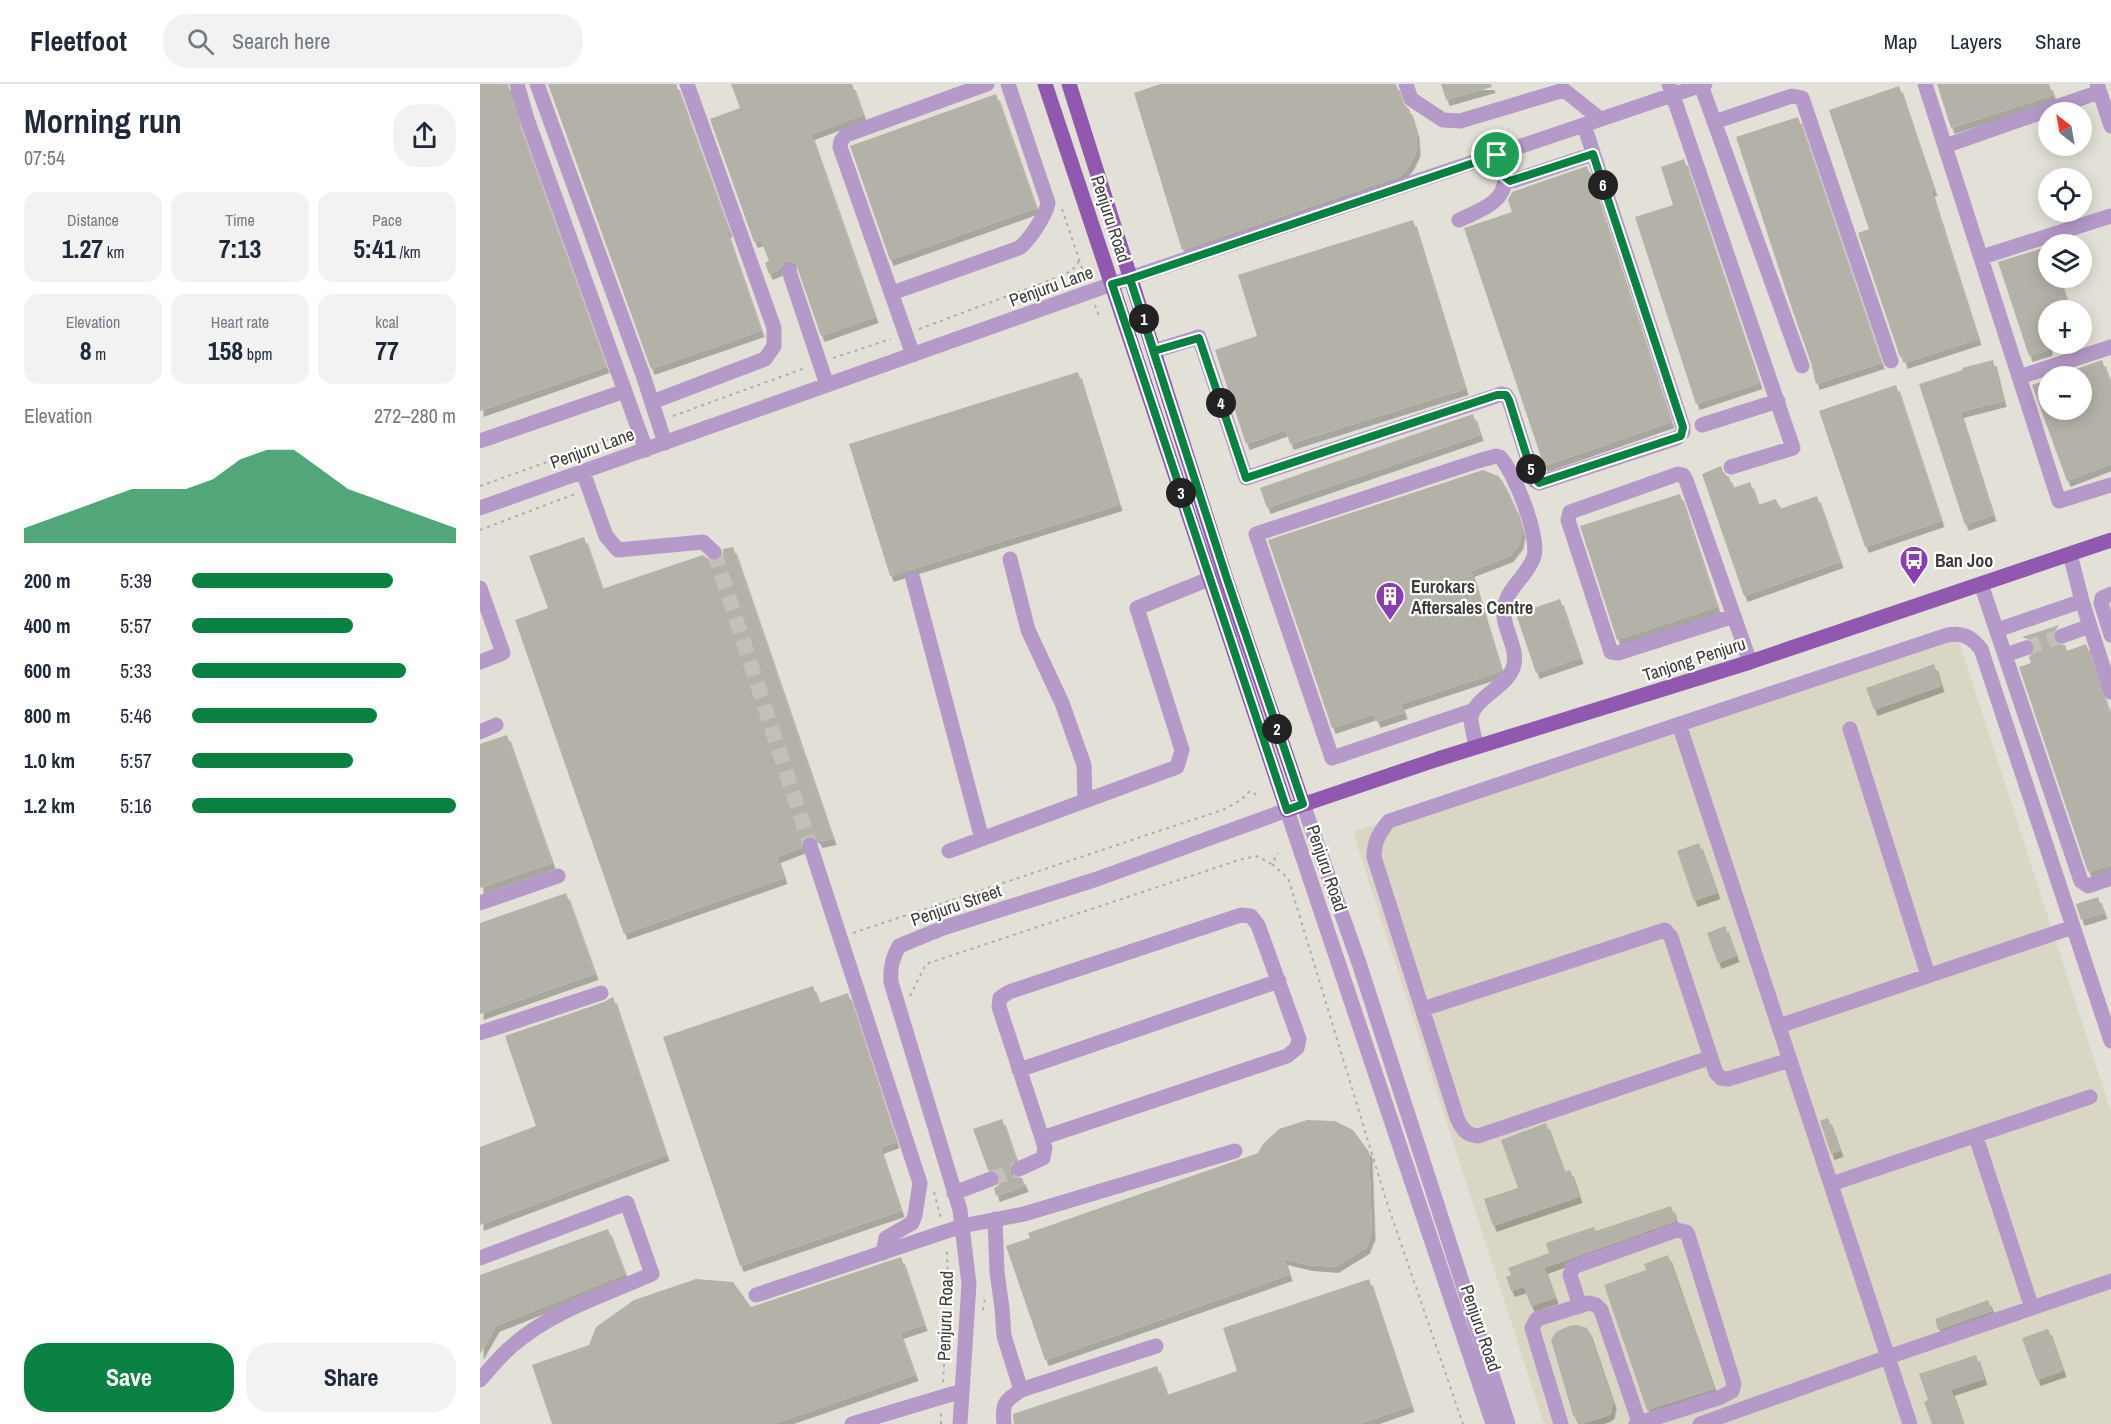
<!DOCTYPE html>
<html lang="en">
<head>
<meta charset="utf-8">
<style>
  :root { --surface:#fff; --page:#f2f2f3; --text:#1f2937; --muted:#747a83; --line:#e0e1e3; --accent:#0b8043 }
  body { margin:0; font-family:"Archivo Narrow",sans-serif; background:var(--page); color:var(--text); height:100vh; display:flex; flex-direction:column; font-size:22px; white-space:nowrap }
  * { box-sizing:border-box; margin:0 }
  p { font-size:20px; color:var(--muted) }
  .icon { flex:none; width:33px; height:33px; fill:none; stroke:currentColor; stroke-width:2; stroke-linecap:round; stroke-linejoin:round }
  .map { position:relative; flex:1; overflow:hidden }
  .details { display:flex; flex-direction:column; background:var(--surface); width:480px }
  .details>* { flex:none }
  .needle { width:39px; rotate:329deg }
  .tools { position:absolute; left:1558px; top:18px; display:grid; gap:12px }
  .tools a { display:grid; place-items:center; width:54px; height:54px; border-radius:50%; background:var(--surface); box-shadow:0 3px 15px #0003; font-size:30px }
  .pin { position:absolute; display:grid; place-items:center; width:51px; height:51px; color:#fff; margin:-26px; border:3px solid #fff; border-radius:50%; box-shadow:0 2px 6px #0007 }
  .km { position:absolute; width:30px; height:30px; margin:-15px; border-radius:50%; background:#222; color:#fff; font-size:16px; line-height:30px; text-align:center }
  .round { display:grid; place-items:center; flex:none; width:63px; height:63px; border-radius:24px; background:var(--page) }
  .headline { display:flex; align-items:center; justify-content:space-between; height:102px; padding:0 24px }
  h1 { font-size:33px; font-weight:700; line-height:45px }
  .figures { display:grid; grid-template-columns:repeat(3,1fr); gap:9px; height:102px; padding:6px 24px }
  .figures div { display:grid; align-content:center; border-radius:15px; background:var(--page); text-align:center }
  .figures b { font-size:26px; font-weight:700 }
  .figures small { font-size:16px; font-weight:400 }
  .figures p { font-size:16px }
  .chart { height:168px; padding:12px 24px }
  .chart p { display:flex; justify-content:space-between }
  .chart svg { width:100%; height:108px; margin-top:6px; fill:var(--accent); opacity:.7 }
  .button { display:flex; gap:12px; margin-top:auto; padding:12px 24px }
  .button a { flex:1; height:69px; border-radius:24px; background:var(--accent); color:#fff; font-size:24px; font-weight:700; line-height:69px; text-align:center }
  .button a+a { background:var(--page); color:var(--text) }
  ul { padding:0 24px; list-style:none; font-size:20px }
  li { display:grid; grid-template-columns:96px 72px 1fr; align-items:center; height:45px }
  li i { height:15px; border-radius:8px; background:var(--accent) }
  header { display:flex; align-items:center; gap:36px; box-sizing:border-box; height:84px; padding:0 30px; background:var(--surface); border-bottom:2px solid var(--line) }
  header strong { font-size:28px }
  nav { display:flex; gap:33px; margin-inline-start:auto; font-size:21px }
  .search { width:420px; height:54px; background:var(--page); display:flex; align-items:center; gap:15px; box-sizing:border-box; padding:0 21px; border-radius:24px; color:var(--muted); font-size:22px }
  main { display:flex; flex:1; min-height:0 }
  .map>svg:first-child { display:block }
</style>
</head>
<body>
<header>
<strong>Fleetfoot</strong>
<div class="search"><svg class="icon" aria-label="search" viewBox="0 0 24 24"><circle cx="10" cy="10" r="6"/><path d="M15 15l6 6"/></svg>Search here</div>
<nav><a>Map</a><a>Layers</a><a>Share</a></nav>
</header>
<main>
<section class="details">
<div class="headline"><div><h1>Morning run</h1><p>07:54</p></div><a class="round"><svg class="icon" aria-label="share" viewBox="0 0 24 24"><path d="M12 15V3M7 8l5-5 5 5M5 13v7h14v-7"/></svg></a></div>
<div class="figures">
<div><p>Distance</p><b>1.27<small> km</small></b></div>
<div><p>Time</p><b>7:13</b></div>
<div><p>Pace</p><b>5:41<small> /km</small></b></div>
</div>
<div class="figures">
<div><p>Elevation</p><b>8<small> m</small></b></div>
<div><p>Heart rate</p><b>158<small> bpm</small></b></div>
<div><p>kcal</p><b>77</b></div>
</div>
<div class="chart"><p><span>Elevation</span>272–280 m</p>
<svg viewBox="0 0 160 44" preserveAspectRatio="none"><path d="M0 44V38L10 34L20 30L30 26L40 22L50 22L60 22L70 18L80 10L90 6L100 6L110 14L120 22L130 26L140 30L150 34L160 38V44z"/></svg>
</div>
<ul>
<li><b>200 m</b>5:39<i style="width:76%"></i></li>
<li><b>400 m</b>5:57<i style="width:61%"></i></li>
<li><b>600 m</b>5:33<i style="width:81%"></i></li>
<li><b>800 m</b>5:46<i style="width:70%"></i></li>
<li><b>1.0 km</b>5:57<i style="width:61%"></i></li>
<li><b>1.2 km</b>5:16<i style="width:100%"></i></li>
</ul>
<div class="button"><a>Save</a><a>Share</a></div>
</section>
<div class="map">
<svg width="1631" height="1340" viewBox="0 0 1631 1340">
  <defs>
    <filter id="shadow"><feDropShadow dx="3.5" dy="6" stdDeviation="0" flood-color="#0004"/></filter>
  </defs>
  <rect width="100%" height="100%" fill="#e3e1d7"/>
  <path fill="#dad6c5" d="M 1477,551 L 1631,1028 L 1631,1340 L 1064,1340 L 873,748 Z"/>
  <path fill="#b4b2a8" filter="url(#shadow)" d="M 0,0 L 28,0 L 38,38 L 126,283 L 0,327 Z
    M 68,0 L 196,0 L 249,147 L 247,148 L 281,247 L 171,285 Z
    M 251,0 L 372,0 L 383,31 L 331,50 L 395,233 L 341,252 L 316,180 L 310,177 L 305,178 L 299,186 L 289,190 L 285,179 L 289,177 L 281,156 L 274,158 L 230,35 L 260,24 Z
    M 680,0 L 916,0 L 922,18 L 929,25 L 936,48 L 937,66 L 931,79 L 921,92 L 702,166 L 654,9 Z
    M 961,0 L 1011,0 L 1012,3 L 966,16 Z
    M 1457,0 L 1569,0 L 1573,11 L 1471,44 Z
    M 1419,2 L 1454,106 L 1451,107 L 1498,255 L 1424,279 L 1422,272 L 1420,273 L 1378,149 L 1389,145 L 1349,26 Z
    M 516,10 L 556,124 L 410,176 L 370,62 Z
    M 1318,33 L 1401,279 L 1336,300 L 1331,279 L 1311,222 L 1256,53 Z
    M 1204,75 L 1279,299 L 1216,320 L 1155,133 L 1193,121 L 1181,83 Z
    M 1107,82 L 1191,338 L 1064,382 L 984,144 L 1032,128 L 1028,116 L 1032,108 Z
    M 933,136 L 985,305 L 810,360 L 806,346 L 766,360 L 735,266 L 777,252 L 758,191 Z
    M 1569,162 L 1569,194 L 1579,194 L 1590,226 L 1569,226 L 1569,266 L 1549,272 L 1518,178 Z
    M 1513,276 L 1523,317 L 1480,328 L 1513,431 L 1485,441 L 1439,300 L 1483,286 L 1482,284 Z
    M 1622,276 L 1631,301 L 1631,380 L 1587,397 L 1552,301 L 1569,295 L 1569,326 L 1602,326 L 1602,292 L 1579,291 Z
    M 598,288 L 639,421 L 410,492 L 369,360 Z
    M 1416,301 L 1461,437 L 1385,463 L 1339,327 Z
    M 993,330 L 1000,351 L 787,424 L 780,404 Z
    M 1241,382 L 1244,390 L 1249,393 L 1253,404 L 1270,398 L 1278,421 L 1296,415 L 1300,425 L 1337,412 L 1360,478 L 1264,512 L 1222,390 Z
    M 1003,386 L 1018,392 L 1023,398 L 1036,426 L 1042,447 L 1040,459 L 1030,472 L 991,487 L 1021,586 L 1019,588 L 921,620 L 924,629 L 897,638 L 894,630 L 852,644 L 788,456 Z
    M 1200,410 L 1237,523 L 1137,556 L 1100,442 Z
    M 104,453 L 122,505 L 223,471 L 231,477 L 237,477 L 243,471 L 243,465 L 253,463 L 353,755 L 339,758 L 336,753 L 328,752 L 322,755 L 321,764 L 297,773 L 304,794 L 144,850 L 35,536 L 68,524 L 49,472 Z
    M 1080,515 L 1100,574 L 1056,589 L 1036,530 Z
    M 1579,541 L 1572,551 L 1576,560 L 1585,561 L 1587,567 L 1606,560 L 1631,633 L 1631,781 L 1608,788 L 1539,583 L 1551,579 L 1549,573 L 1556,565 L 1553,557 L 1542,553 Z
    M 1454,580 L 1461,602 L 1394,626 L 1386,604 Z
    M 27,651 L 72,779 L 0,804 L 0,660 Z
    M 1219,759 L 1237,809 L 1214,817 L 1197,767 Z
    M 86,809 L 115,890 L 0,930 L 0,839 Z
    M 1618,813 L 1624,829 L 1601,836 L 1596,820 Z
    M 1245,842 L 1256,872 L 1238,879 L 1227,849 Z
    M 333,902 L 339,919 L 368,909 L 416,1058 L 400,1064 L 421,1127 L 260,1182 L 183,953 Z
    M 133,913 L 186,1071 L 0,1141 L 0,1063 L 56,1042 L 25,952 L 124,918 Z
    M 1348,1034 L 1360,1067 L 1351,1070 L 1340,1037 Z
    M 522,1035 L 536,1076 L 531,1080 L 530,1089 L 534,1093 L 542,1094 L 545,1102 L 516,1112 L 514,1104 L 519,1101 L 520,1092 L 517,1087 L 508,1086 L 493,1045 Z
    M 827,1036 L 855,1037 L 873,1046 L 889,1068 L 892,1150 L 886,1164 L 855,1183 L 829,1181 L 804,1175 L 809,1191 L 565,1276 L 526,1162 L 550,1154 L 548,1149 L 778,1069 L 783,1060 L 799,1045 Z
    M 1066,1039 L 1084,1088 L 1090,1086 L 1099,1113 L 1013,1142 L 1004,1115 L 1038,1104 L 1021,1056 Z
    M 1191,1122 L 1196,1137 L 1064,1184 L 1075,1214 L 1051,1222 L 1044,1203 L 1031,1207 L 1026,1193 L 1031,1191 L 1028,1184 L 1069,1169 L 1066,1159 L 1114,1143 L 1116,1147 Z
    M 128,1145 L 145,1190 L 16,1242 L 0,1270 L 0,1191 Z
    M 1188,1171 L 1234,1305 L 1167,1326 L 1124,1201 L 1166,1186 L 1164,1180 Z
    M 421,1173 L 444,1241 L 420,1249 L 435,1291 L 293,1340 L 72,1340 L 52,1281 L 109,1261 L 116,1243 L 154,1216 L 216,1195 L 253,1198 L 271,1223 Z
    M 889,1195 L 931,1322 L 879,1340 L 534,1340 L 533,1330 L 677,1282 L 687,1311 L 757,1287 L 743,1244 Z
    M 1508,1216 L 1512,1227 L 1458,1246 L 1455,1235 Z
    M 1097,1241 L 1107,1244 L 1109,1248 L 1133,1319 L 1131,1329 L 1127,1332 L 1101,1340 L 1093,1331 L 1071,1256 L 1076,1248 L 1089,1242 Z
    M 1568,1245 L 1583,1287 L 1557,1296 L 1542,1254 Z
    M 1496,1271 L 1504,1295 L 1471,1306 L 1483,1340 L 1452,1340 L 1444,1318 L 1448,1316 L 1439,1290 Z"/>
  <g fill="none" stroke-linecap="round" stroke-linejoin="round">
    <path stroke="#c2c0b7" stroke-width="15" stroke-dasharray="15 8" stroke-linecap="butt" d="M 234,468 L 330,761
      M 1546,564 L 1582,552
      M 511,1095 L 539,1085"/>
    <path stroke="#afada5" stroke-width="2" stroke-dasharray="3 4.5" stroke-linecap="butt" d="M 582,125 L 605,193
      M 615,221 L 619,232
      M 439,245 L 581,192 C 589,188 596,185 599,176
      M 353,274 L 411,255
      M 193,332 L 325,284
      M 0,402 L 145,350
      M 0,446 L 95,410
      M 792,780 L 808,794 L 906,1116 L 983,1340
      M 373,849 L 745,725 L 761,716 L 770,707 L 780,713
      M 430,912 L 446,880 L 759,776 L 776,772 L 792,780 L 798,769
      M 454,1108 L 461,1134
      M 503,1226 L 505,1214
      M 463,1298 L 468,1210 L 467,1163
      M 461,1340 L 461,1328"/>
    <path stroke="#b599c8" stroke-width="15" d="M 37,0 L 47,35 L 166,366
      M 57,0 L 163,291 L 185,359
      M 926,0 L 931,15 L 963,36 L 980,37 L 1084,6 L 1119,34
      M 1189,0 L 1313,364 L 1251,383
      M 1445,0 L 1579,417 L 1631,401
      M 1617,0 L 1631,42
      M 1221,1 L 1322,282
      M 1234,38 L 1312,12 L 1322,14 L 1411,277
      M 1465,62 L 1619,8
      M 1025,93 L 1030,97 L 1033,97 L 1113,70
      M 979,136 C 998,127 1026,119 1025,93 C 1025,87 1019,77 1017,71
      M 1502,173 L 1631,132
      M 309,187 L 347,301
      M 412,209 L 539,164 C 549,157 566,131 568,119 L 528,0
      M 674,267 L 719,253 L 766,394 L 1022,310 L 1026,311 L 1029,316 L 1053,392 L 1055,397 L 1059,399 L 1197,354 L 1203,348 L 1203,343 L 1104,41
      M 433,271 L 360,63 L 361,57 L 366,51 L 507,0
      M 1539,293 L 1631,263
      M 172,318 L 285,275 L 294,262 L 294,244 L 207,0
      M 1222,341 L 1298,317
      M 0,357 L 145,307
      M 103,388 L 126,452 L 138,466 L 223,458 L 234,468
      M 0,424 L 632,200 L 1225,0
      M 1590,470 L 1602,517 L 1631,608
      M 530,475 L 548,546 L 582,619 L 604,681 L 605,717
      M 433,495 L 502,755
      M 1501,500 L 1601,797 L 1608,802 L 1631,794
      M 0,504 L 23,569 L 0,578
      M 1631,510 L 1622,514 L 1621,519 L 1631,551
      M 1254,532 L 1138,569 L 1131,568 L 1088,436 L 1090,428 L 1198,390 L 1203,391 L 1206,396 L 1270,578
      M 1517,546 L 1602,517
      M 1582,552 L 1610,542
      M 1525,571 L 1546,564
      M 994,626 L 852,674 L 776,450 L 998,377 L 1016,372 L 1020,373 C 1034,387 1062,457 1053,475 C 1046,493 1025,506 1024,526 C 1022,545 1040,565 1033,584 C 1026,604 991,615 991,636 C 992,645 995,655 996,663
      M 1199,640 L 1430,1340
      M 1370,645 L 1448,891
      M 0,648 L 16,641
      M 823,720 L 879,879 L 1028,1340
      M 330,761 L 440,1099 L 435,1131 L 432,1139 L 406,1154 L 403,1169
      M 469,767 L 697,683 L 702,666 L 657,524 L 729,495
      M 0,819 L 78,792
      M 943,925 L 1185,846 L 1191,853 L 1236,989 L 1241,994 L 1248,995 L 1310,976
      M 1299,942 L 1593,843
      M 0,949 L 121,909
      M 1229,974 L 998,1052 C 986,1051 982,1045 977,1034 L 894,773 C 894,758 899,749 909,737 L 1467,551 C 1483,548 1491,553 1501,565 L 1631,957
      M 539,986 L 799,897
      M 1496,1053 L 1552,1224
      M 539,1085 L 563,1074 L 565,1064 L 562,1054 L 519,923 L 520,914 L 529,908 L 761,831 L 771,832 L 778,841 L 819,955 L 817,964 L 807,972 L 562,1054
      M 1351,1100 L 1610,1013
      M 474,1109 L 511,1095
      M 515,1135 L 517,1188 L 522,1224 L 524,1252 L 541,1306
      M 0,1174 L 147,1119 L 172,1190 C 125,1211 71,1227 32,1262 C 20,1272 10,1285 0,1296
      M 276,1211 L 482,1142 L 544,1130 L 755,1067
      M 1100,1222 L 1090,1191 L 1093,1183 L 1197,1146 L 1206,1148 L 1208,1151 L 1254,1300 L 1252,1307 L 1241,1313 L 1156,1340
      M 372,1340 L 482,1307
      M 480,1340 L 489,1200 L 480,1126 L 411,898 C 410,884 412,874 419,862 L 463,844 L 617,795 L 807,726 L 1013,1340
      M 524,1340 C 522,1319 524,1318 541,1306 L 676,1262
      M 1081,1340 L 1052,1244 L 1057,1235 L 1109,1219 L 1116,1221 L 1121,1226 L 1159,1338
      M 1220,1340 L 1408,1273 L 1631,1197"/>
    <path stroke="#9059af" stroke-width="15" d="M 565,0 L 807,726 L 958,675 L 1270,578 L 1631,456
      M 589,0 L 746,495 L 823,720"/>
  </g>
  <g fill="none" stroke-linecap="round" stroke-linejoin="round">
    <g stroke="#fff" stroke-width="12">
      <path id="route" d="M 1017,71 L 650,195 L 747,495 L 823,720 L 807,726 L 632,200 L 650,195 L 674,267 L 719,254 L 766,394 L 1017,311 L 1026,311 L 1029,316 L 1053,392 L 1059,399 L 1201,352 L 1203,343 L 1113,70 L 1030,97 L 1025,93 L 1017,71"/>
    </g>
    <use href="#route" stroke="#0b8043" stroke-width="8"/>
  </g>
  <defs>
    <g id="bus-pin" transform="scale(1.5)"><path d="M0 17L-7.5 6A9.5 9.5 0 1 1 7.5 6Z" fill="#8a3fb1" stroke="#fff"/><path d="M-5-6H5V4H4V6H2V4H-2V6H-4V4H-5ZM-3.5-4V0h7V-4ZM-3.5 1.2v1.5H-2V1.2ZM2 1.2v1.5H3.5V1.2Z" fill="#fff"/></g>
    <g id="building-pin" transform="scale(1.5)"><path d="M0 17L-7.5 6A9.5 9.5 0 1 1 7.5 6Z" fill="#8a3fb1" stroke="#fff"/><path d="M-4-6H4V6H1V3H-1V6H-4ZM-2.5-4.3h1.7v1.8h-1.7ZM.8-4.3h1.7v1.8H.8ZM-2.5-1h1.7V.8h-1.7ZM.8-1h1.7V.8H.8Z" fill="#fff"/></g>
  </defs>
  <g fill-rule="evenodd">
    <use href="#bus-pin" x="1434" y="476"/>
    <use href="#building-pin" x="910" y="512"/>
  </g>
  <g text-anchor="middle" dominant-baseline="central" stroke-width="4.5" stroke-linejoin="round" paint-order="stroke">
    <g font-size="18" fill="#3c3b37" stroke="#fff">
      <text transform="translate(631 135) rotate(72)">Penjuru Road</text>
      <text transform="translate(571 202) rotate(-20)">Penjuru Lane</text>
      <text transform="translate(112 364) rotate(-20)">Penjuru Lane</text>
      <text transform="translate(1214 575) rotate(-18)">Tanjong Penjuru</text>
      <text transform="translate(847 784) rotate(71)">Penjuru Road</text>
      <text transform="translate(476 821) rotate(-19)">Penjuru Street</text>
      <text transform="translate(465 1232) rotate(-88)">Penjuru Road</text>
      <text transform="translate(1001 1244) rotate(71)">Penjuru Road</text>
    </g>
    <g font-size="18" font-weight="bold" fill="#3c3b37" stroke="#fff" text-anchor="start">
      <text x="1455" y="476">Ban Joo</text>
      <text x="931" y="502">Eurokars<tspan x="931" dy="21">Aftersales Centre</tspan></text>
    </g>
  </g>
</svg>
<div class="tools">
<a><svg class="needle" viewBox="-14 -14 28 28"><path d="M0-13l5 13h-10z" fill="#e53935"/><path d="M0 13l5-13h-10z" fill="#747a83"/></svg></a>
<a><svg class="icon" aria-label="locate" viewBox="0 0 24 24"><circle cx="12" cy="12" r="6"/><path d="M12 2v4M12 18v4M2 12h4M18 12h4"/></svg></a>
<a><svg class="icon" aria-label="layers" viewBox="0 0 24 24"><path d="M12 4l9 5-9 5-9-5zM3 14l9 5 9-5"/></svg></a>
<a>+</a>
<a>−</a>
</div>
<div class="pin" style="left:1017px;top:71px;background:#1e9e55"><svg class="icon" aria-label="arrive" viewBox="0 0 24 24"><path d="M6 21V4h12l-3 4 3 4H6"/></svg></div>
<b class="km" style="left:664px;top:235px">1</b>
<b class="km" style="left:797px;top:645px">2</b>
<b class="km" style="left:701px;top:409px">3</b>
<b class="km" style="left:741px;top:319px">4</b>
<b class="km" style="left:1051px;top:385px">5</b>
<b class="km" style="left:1123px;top:101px">6</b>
</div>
</main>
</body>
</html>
